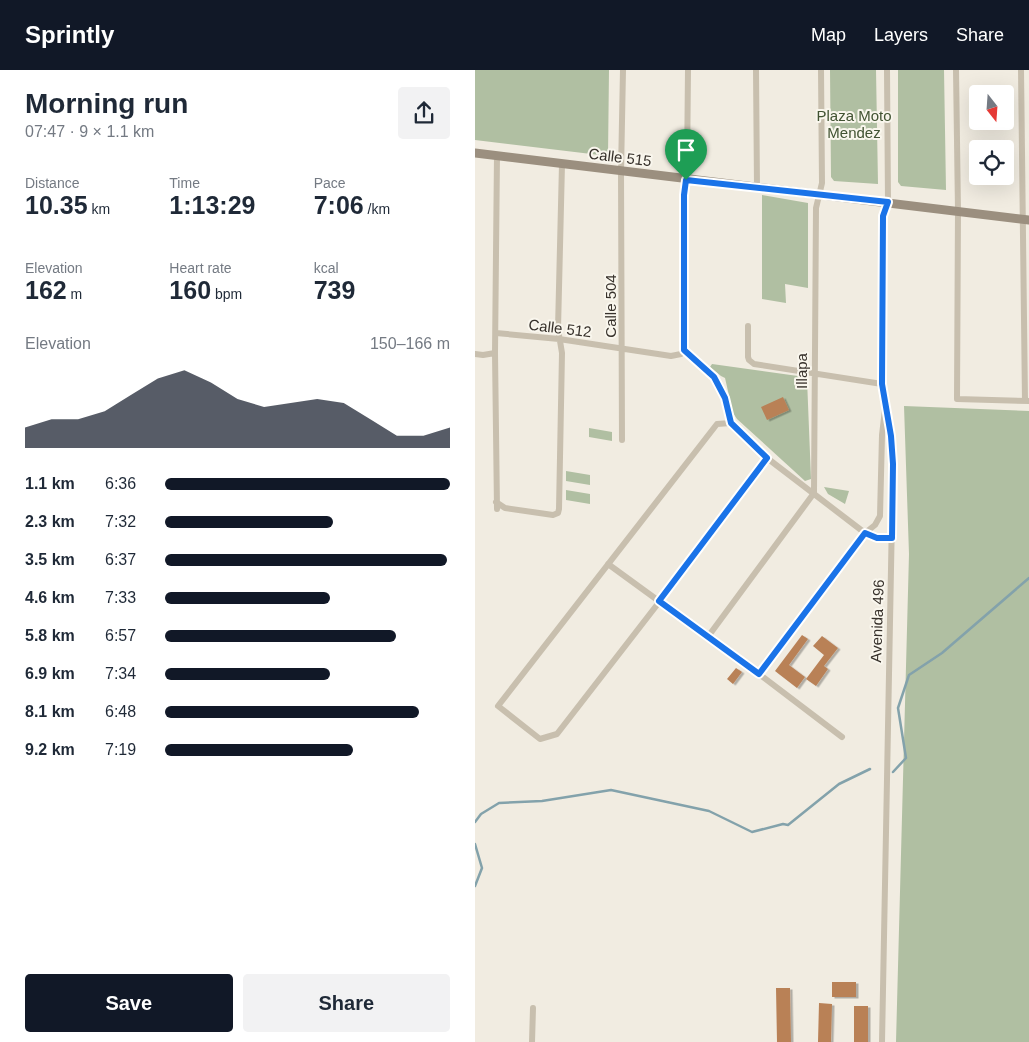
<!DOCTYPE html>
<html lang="en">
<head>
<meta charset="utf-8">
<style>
  :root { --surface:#fff; --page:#f2f2f3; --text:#1f2937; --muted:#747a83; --accent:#111827 }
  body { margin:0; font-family:Helvetica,sans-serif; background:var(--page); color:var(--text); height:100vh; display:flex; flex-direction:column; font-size:19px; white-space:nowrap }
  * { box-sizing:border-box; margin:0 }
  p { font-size:16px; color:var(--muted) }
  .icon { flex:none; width:28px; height:28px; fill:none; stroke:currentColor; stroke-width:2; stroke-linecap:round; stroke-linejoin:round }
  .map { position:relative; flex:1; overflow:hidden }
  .drawer { display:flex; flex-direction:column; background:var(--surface); width:475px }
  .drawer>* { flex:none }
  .needle { width:32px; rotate:163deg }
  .tools { position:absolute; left:494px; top:15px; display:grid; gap:10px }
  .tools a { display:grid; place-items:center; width:45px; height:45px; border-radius:5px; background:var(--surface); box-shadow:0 5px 20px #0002; font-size:25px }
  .pin { position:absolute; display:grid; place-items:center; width:42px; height:42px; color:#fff; margin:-51px -21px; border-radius:50% 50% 50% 0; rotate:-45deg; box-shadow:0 0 5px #0007 }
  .pin .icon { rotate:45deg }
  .round { display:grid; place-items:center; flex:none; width:52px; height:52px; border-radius:5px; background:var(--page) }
  .head { display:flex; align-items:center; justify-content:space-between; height:85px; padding:0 25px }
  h1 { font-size:28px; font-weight:800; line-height:38px }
  .metrics { display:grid; grid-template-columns:repeat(3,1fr); gap:8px; height:85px; padding:5px 25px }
  .metrics div { display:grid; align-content:center }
  .metrics b { font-size:25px; font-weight:800 }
  .metrics small { font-size:14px; font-weight:400 }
  .metrics p { font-size:14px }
  .chart { height:140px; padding:10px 25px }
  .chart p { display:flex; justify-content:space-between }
  .chart svg { width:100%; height:90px; margin-top:5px; fill:var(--accent); opacity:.7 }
  .primary-button { display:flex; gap:10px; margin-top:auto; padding:10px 25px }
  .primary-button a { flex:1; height:58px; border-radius:5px; background:var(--accent); color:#fff; font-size:20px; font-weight:800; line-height:58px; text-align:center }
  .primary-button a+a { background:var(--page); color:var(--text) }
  ul { padding:0 25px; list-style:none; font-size:16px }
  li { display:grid; grid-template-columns:80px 60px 1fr; align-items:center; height:38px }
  li i { height:12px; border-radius:6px; background:var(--accent) }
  header { display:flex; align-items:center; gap:30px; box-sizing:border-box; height:70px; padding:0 25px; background:var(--accent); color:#fff }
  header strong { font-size:24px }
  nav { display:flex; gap:28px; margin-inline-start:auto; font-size:18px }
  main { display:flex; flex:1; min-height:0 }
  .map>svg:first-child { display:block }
</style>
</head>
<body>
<header>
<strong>Sprintly</strong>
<nav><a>Map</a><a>Layers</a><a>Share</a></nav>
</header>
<main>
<section class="drawer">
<div class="head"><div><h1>Morning run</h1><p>07:47 · 9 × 1.1 km</p></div><a class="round"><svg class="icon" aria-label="share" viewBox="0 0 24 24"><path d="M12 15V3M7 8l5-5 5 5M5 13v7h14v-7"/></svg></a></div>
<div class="metrics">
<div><p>Distance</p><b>10.35<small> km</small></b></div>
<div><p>Time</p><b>1:13:29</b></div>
<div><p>Pace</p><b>7:06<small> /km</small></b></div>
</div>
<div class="metrics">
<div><p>Elevation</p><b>162<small> m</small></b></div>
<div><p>Heart rate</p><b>160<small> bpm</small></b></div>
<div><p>kcal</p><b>739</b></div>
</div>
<div class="chart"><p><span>Elevation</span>150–166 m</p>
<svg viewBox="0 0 160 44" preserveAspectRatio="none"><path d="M0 44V34L10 30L20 30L30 26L40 18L50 10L60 6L70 12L80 20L90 24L100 22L110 20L120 22L130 30L140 38L150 38L160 34V44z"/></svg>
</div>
<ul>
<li><b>1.1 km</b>6:36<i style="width:100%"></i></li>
<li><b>2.3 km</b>7:32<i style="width:59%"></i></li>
<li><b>3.5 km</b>6:37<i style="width:99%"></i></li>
<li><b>4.6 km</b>7:33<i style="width:58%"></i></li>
<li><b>5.8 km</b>6:57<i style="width:81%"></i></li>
<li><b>6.9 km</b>7:34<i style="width:58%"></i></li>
<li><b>8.1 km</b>6:48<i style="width:89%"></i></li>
<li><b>9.2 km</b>7:19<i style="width:66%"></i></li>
</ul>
<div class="primary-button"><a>Save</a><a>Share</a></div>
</section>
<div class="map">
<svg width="554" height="972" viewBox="0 0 554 972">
  <defs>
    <filter id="shadow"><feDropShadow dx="2.5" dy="1.5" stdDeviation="0" flood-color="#0004"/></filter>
  </defs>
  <rect width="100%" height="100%" fill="#f1ece1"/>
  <path fill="#b0bfa2" d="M 0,0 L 134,0 L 133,86 L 0,70 Z
    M 355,0 L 401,0 L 403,114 L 359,111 L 356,107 Z
    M 423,0 L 469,0 L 471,120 L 426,116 L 423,112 Z
    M 287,125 L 333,133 L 333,218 L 310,214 L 311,233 L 287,229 Z
    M 237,294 L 330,307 L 332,309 L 336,409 L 330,411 L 262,349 L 258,343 L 250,308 L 246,306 L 235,297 Z
    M 429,336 L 554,341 L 554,972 L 421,972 L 434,484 Z
    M 114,358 L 137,362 L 137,371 L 114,367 Z
    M 91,401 L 115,405 L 115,415 L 91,411 Z
    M 349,417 L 374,421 L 370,434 L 353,424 Z
    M 91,420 L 115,424 L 115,434 L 91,430 Z"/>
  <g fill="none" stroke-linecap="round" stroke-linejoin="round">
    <path stroke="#83a2ab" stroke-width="2.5" d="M 418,702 L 431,688 L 423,638 L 434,605 L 467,583 L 554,508
      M 0,752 L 6,744 L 24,733 L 67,731 L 136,720 L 234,741 L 277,762 L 308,754 L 313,755 L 364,714 L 395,699
      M 0,774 L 7,798 L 0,816"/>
  </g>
  <path fill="#b98157" filter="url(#shadow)" d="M 308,327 L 314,340 L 292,350 L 286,337 Z
    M 327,565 L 333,569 L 314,595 L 330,607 L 322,618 L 300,601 Z
    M 347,566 L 363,578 L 349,596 L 353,599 L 341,616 L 331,609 L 349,585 L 338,576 Z
    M 261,598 L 267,602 L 258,614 L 252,609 Z
    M 357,912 L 381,912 L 381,927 L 357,927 Z
    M 301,918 L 315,918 L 316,972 L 302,972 Z
    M 344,933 L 357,934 L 356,972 L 343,972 Z
    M 379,936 L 393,936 L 393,972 L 379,972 Z"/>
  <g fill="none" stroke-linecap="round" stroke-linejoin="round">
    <path stroke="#c8bfae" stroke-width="6" d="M 281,0 L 282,117
      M 481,0 L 483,141 L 482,329 L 554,331
      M 546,0 L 550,331
      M 273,256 L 273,287 L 274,290 L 279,294 L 407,314
      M 21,263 L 84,269 L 196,286 L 206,284 L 209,279 L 209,125 L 212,100 L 213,0
      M 209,279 C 218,289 229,297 238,306 C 250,318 252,337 256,353
      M 0,284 L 8,285 L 20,283
      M 147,370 L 146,102 L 148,0
      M 292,388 L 185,531 L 82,664 L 65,669 L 23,636 L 242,354 L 256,353 L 292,388 L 390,463 L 402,468 L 417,468
      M 21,432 L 30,438 L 78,445 L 83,443 L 84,439 L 87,283 L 83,259 L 87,94
      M 22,439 L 20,283 L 22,85
      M 133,494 L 284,604 L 367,667
      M 232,568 L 339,423 L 341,138 L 347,113 L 346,0
      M 284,604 L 390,463 L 400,455 L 405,446 L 407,365 L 410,339
      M 57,972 L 58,938
      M 407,972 L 418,394 L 417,367 L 407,314 L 408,146 L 413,132 L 412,0"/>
    <path stroke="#9b8f7f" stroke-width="9" d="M 0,83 L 554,150"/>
  </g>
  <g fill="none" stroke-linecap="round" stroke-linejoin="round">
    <g stroke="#fff" stroke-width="10">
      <path id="route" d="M 211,110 L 413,132 L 408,146 L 407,314 L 416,366 L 418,394 L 417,468 L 402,468 L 390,463 L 284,604 L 184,531 L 292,388 L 256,353 L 250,328 L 239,307 L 209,280 L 209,125 Z"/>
    </g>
    <use href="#route" stroke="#1a73e8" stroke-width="6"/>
  </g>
  <g text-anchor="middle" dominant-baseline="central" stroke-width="4" stroke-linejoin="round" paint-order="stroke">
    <g font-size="15" fill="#415332" stroke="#f9f6ed">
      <text x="379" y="45">Plaza Moto<tspan x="379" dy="17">Mendez</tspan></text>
    </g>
    <g font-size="15" fill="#37312b" stroke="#f9f6ed">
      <text transform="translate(145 87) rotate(7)">Calle 515</text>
      <text transform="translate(135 236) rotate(-90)">Calle 504</text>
      <text transform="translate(85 258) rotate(7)">Calle 512</text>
      <text transform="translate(326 301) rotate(-90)">Illapa</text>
      <text transform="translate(402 551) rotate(-88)">Avenida 496</text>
    </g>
  </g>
</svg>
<div class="tools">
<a><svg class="needle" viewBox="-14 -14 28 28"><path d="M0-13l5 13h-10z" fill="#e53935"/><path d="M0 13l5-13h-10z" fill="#747a83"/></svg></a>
<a><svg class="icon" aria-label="locate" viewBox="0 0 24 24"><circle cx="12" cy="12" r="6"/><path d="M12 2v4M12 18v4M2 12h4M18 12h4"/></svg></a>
</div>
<div class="pin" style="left:211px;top:110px;background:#1e9e55"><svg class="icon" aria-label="arrive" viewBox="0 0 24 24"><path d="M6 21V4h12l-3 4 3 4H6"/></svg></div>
</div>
</main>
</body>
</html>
